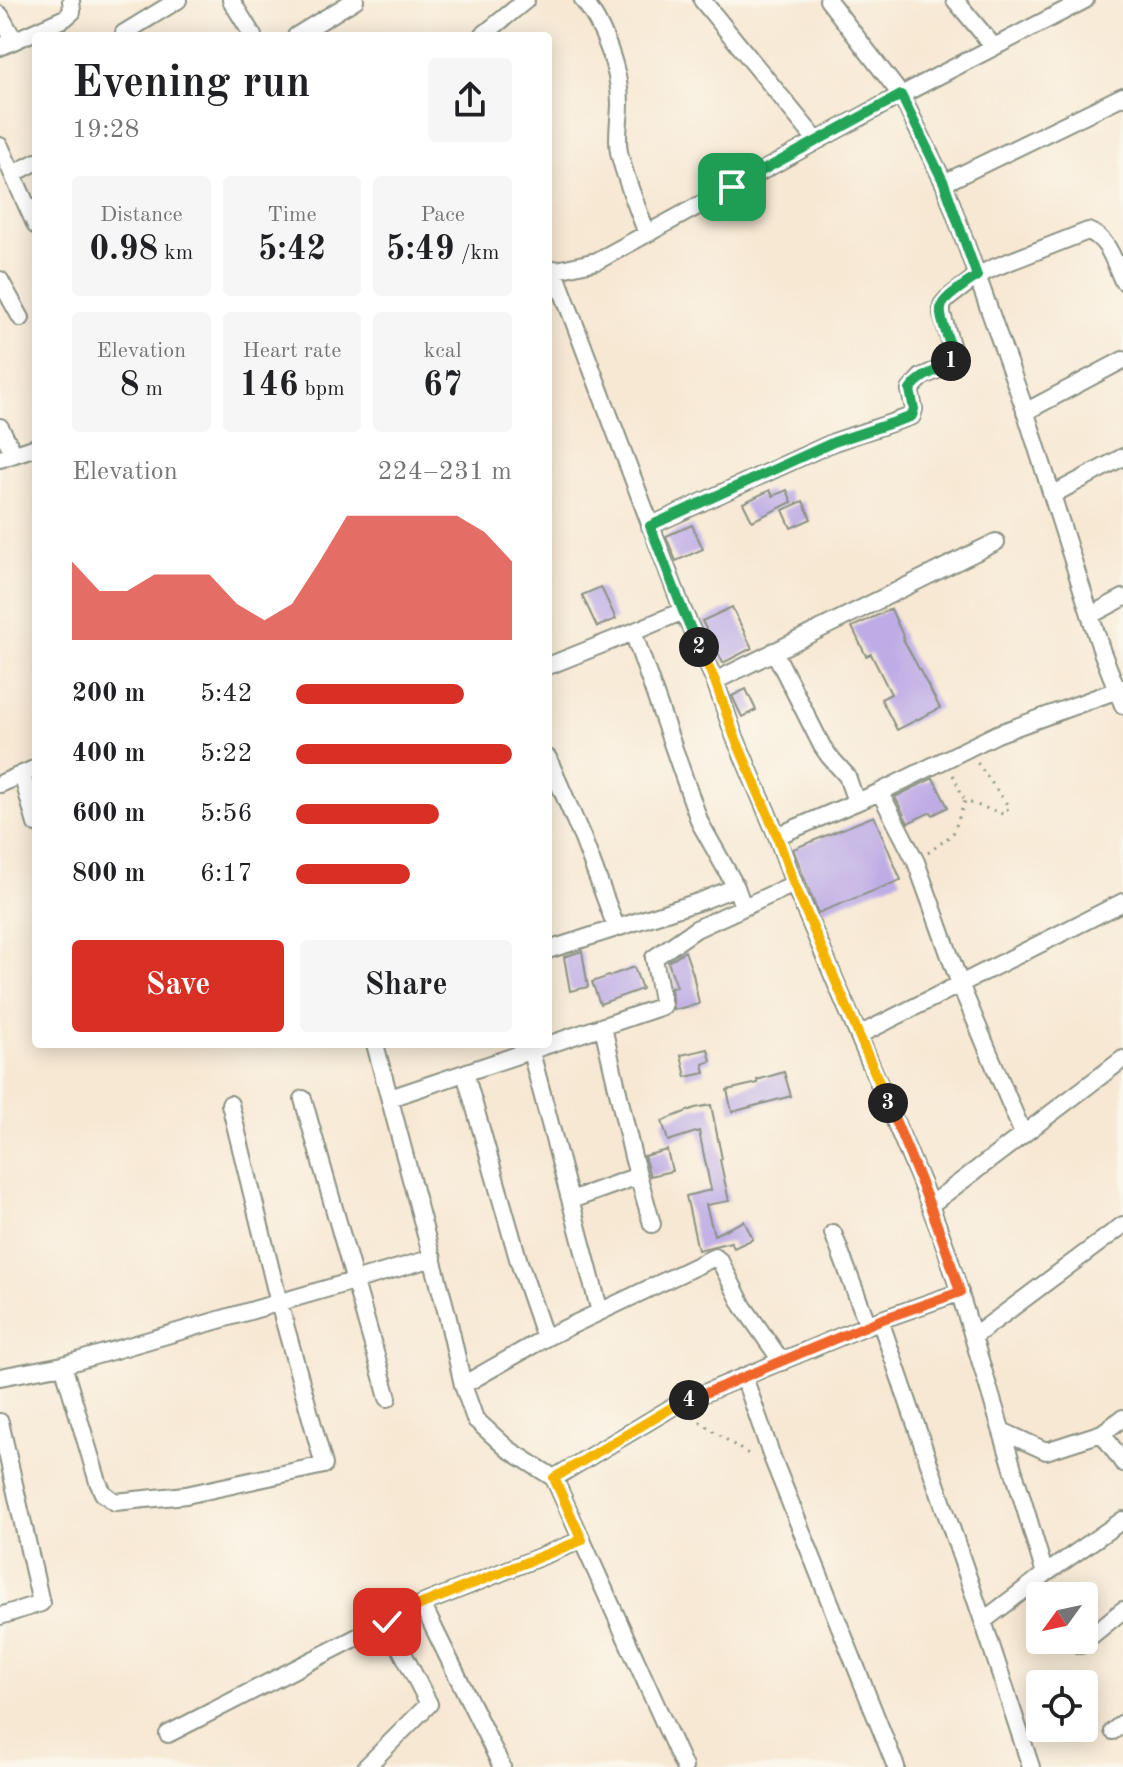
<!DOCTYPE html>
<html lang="en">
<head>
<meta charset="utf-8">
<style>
  :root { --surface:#fff; --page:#f6f6f6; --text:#202124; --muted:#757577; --accent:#d93025 }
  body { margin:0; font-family:"Old Standard TT",serif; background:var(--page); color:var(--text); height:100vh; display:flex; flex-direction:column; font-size:30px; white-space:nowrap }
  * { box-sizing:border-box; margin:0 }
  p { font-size:26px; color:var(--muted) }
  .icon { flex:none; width:44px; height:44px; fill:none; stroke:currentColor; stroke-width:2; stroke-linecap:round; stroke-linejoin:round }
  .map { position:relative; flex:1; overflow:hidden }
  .side { position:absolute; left:32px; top:32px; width:520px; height:1016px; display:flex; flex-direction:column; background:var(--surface); border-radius:8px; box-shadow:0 4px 20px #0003 }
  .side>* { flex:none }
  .needle { width:52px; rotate:237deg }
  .fabs { position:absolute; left:1026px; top:1582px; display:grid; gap:16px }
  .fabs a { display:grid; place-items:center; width:72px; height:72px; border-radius:8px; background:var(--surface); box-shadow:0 4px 20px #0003; font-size:40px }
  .pin { position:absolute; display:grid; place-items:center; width:68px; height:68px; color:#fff; margin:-34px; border-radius:16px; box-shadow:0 4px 12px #0006 }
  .km { position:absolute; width:40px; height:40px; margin:-20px; border-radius:50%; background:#222; color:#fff; font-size:22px; line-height:40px; text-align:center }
  .round { display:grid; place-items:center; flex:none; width:84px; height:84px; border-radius:8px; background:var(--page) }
  .summary { display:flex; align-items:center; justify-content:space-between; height:136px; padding:0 40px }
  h1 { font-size:44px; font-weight:600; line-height:60px }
  .figures { display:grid; grid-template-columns:repeat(3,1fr); gap:12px; height:136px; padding:8px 40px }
  .figures div { display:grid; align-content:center; border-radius:8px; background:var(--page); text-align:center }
  .figures b { font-size:34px; font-weight:600 }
  .figures small { font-size:22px; font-weight:400 }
  .figures p { font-size:22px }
  .chart { height:224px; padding:16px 40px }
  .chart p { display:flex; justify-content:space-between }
  .chart svg { width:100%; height:144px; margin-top:8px; fill:var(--accent); opacity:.7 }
  .primary-button { display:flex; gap:16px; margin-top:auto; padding:16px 40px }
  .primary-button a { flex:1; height:92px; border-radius:8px; background:var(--accent); color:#fff; font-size:32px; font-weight:600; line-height:92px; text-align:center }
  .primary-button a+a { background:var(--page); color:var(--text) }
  ul { padding:0 40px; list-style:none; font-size:26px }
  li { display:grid; grid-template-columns:128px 96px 1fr; align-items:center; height:60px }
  li i { height:20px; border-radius:10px; background:var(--accent) }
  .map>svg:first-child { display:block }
</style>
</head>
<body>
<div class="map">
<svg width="1123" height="1767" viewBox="0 0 1123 1767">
  <rect width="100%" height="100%" fill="#fbf7ec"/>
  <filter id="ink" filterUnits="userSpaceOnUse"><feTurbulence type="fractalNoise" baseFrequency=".0125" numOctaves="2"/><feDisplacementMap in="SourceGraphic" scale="16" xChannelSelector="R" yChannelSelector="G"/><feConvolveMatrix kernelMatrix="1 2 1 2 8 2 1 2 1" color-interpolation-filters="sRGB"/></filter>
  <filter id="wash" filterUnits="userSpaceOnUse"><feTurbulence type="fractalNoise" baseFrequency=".006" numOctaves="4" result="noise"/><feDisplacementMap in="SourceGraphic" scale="32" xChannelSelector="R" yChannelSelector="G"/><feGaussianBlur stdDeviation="1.8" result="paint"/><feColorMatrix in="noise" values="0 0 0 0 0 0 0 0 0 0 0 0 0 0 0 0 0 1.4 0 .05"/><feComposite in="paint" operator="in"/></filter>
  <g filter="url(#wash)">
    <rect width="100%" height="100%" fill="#f7e8d3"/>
    <g id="blocks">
      <path fill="#bdace5" d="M 770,490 L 773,496 L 787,490 L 792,502 L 752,521 L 743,503 Z
        M 803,501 L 811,519 L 791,528 L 783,510 Z
        M 692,525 L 703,549 L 676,561 L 666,536 Z
        M 601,587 L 616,619 L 597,627 L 582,595 Z
        M 732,607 L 752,648 L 723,663 L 702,621 Z
        M 891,609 L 904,638 L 903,639 L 940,708 L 897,730 L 881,699 L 891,694 L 871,654 L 866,656 L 852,627 Z
        M 746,689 L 756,710 L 742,717 L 732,696 Z
        M 933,778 L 948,807 L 933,815 L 931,812 L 908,823 L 895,797 Z
        M 874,816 L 901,880 L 818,913 L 793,849 Z
        M 582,951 L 588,987 L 570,991 L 564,957 Z
        M 685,951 L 693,974 L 699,1004 L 673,1010 L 671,988 L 677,987 L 668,962 Z
        M 634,967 L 642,989 L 600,1004 L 592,982 Z
        M 708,1049 L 711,1061 L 703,1064 L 705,1073 L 686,1077 L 681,1055 Z
        M 784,1072 L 791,1096 L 732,1112 L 727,1090 L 758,1083 L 757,1080 Z
        M 711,1105 L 722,1159 L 720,1160 L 729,1201 L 706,1205 L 714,1235 L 744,1221 L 753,1239 L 734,1248 L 731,1242 L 698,1250 L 686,1196 L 711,1190 L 699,1131 L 668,1141 L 662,1121 L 695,1108 Z
        M 667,1150 L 672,1171 L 650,1176 L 644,1156 Z"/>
    </g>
  </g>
  <g filter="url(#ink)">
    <use href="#blocks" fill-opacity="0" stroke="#8b9284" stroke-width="2"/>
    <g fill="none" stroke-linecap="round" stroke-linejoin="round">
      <g stroke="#8b9284" stroke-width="20">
        <path id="minor" d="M 231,0 L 253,36
          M 583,0 C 603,24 620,71 620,103 C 620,119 616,136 619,152 C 624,176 638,209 647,234
          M 702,0 L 817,141
          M 828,0 L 901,95 L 944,183 L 1024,407 L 1102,652 L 1123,705
          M 955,0 L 994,47
          M 0,15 L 14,40
          M 125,36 L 124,33 L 178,0
          M 296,36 L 355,0
          M 482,36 L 526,0
          M 0,47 L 65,18 L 72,12 L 71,0
          M 0,146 L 36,226
          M 13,174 L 36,162
          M 944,183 L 1123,96
          M 554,269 L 683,611 L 715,681 L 734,735 L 777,836 L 794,884 L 923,1187 L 947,1251 L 1045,1574 L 1123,1520
          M 548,272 L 597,261 L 901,95 L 1085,0
          M 0,280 L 21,318
          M 1025,412 L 1123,360
          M 0,427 L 14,454
          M 0,459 L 36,447
          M 1052,495 L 1123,457
          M 650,526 L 834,442 L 912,416 L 914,409 L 910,390 L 921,377 L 949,365 L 952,358 L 953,352 L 942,314 L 942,305 L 947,299 L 977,276 L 993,268 L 1088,231 C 1109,239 1114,262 1123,281
          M 1091,615 L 1123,598
          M 633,632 L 683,611
          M 774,651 L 822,746 L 829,756 L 847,776 L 856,802
          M 548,666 L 633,632 L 700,823 L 736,887 L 743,907
          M 715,681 L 996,542
          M 548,758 L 583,839 L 616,927
          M 22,774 L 36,824
          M 0,784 L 36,768
          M 880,792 L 916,862 L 960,984 L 1023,1134
          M 777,836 L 880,792 L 997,734 L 1123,688
          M 548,950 L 704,900 L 736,887
          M 603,1027 L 633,1157 L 652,1224
          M 859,1035 L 1123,902
          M 375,1044 L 447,1314 L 463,1385 L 475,1419 L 508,1449 L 554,1478
          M 532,1044 L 531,1052 L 600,1312
          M 465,1073 L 519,1262 L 545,1338
          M 390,1098 L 663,1006 L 654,958 L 696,929 L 794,884
          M 303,1099 L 388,1398
          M 571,1200 L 638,1176
          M 930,1205 L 1123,1059
          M 833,1233 L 868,1325
          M 880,1320 L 983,1621 L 1031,1767
          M 973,1337 L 1123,1225
          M 63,1365 L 433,1258
          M 0,1377 L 63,1365 L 98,1482 L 103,1493 L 115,1502 L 186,1495 L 324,1465 L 279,1303 L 230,1104
          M 744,1377 L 772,1457 L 896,1767
          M 463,1385 L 545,1338 L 715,1257 L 720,1261 L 743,1306 L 782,1362
          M 0,1422 L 41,1603 L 0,1616
          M 1002,1431 L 1046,1451 L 1102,1433 L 1123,1463
          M 1102,1433 L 1123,1418
          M 983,1621 L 1045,1574
          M 1080,1645 L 1123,1610
          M 1113,1731 L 1123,1723
          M 168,1734 L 422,1604
          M 366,1767 L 429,1704 L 387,1622
          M 502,1767 L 422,1604 L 582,1540
          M 684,1767 L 554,1478 L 676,1405 L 880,1320 L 960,1292"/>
      </g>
      <path stroke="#8b9284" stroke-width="3" stroke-dasharray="2 6" stroke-linecap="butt" d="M 953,775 L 965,801
        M 928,853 L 953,834 L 965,801 L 1003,814 L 1009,807 L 976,761
        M 693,1417 L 743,1451 L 753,1456"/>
      <use href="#minor" stroke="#fff" stroke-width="16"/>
    </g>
  </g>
  <g fill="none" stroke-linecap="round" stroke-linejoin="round" filter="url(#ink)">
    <g stroke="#fff" stroke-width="16">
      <path id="split-1" d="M 732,187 L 901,95 L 944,183 L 977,276 C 969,282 946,296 942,305 C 936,319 955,344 951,361"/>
    </g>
    <g stroke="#fff" stroke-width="16">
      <path id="split-2" d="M 699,647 L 683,611 L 650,526 L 834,442 L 907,418 L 912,416 L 914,409 L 910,390 C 919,376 935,371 949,365 L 951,361"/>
    </g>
    <g stroke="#fff" stroke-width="16">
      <path id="split-3" d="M 699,647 L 715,681 L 734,735 L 777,836 L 794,884 L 888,1103"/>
    </g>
    <g stroke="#fff" stroke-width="16">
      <path id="split-4" d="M 689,1400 L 880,1320 L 960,1292 C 940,1227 914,1165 888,1103"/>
    </g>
    <g stroke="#fff" stroke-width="16">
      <path id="split-5" d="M 387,1622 L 422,1604 L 582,1540 L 554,1478 L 676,1405 L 689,1400"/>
    </g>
    <use href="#split-1" stroke="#22a559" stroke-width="10"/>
    <use href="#split-2" stroke="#22a559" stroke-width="10"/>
    <use href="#split-3" stroke="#f5b400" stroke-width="10"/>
    <use href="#split-4" stroke="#f0652b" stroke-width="10"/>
    <use href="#split-5" stroke="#f5b400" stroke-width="10"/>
  </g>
</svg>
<div class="fabs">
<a><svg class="needle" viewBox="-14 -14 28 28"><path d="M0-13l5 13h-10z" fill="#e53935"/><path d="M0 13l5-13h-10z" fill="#757577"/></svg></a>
<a><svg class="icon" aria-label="locate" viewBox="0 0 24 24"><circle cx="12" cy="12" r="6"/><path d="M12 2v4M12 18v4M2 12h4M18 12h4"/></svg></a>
</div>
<div class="pin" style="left:732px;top:187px;background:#1e9e55"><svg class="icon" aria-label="arrive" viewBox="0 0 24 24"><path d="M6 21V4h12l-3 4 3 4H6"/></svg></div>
<div class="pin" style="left:387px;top:1622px;background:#d93025"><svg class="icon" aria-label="check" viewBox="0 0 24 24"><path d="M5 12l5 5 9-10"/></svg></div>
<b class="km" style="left:951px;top:361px">1</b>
<b class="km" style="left:699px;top:647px">2</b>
<b class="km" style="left:888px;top:1103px">3</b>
<b class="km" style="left:689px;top:1400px">4</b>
<section class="side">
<div class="summary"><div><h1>Evening run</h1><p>19:28</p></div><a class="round"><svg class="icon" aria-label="share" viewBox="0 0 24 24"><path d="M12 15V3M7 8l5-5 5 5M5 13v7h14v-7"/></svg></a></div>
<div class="figures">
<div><p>Distance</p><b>0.98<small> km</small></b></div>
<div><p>Time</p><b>5:42</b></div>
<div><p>Pace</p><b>5:49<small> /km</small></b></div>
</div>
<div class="figures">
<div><p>Elevation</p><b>8<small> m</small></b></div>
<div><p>Heart rate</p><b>146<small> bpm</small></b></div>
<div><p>kcal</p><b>67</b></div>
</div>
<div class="chart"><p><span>Elevation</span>224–231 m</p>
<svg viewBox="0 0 160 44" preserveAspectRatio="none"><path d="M0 44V20L10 29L20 29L30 24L40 24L50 24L60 33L70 38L80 33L90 20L100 6L110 6L120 6L130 6L140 6L150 11L160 20V44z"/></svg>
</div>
<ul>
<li><b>200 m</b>5:42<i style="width:78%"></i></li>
<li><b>400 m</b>5:22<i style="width:100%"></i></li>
<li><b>600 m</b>5:56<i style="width:66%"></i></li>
<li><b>800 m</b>6:17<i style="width:53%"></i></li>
</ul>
<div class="primary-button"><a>Save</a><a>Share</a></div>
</section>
</div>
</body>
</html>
